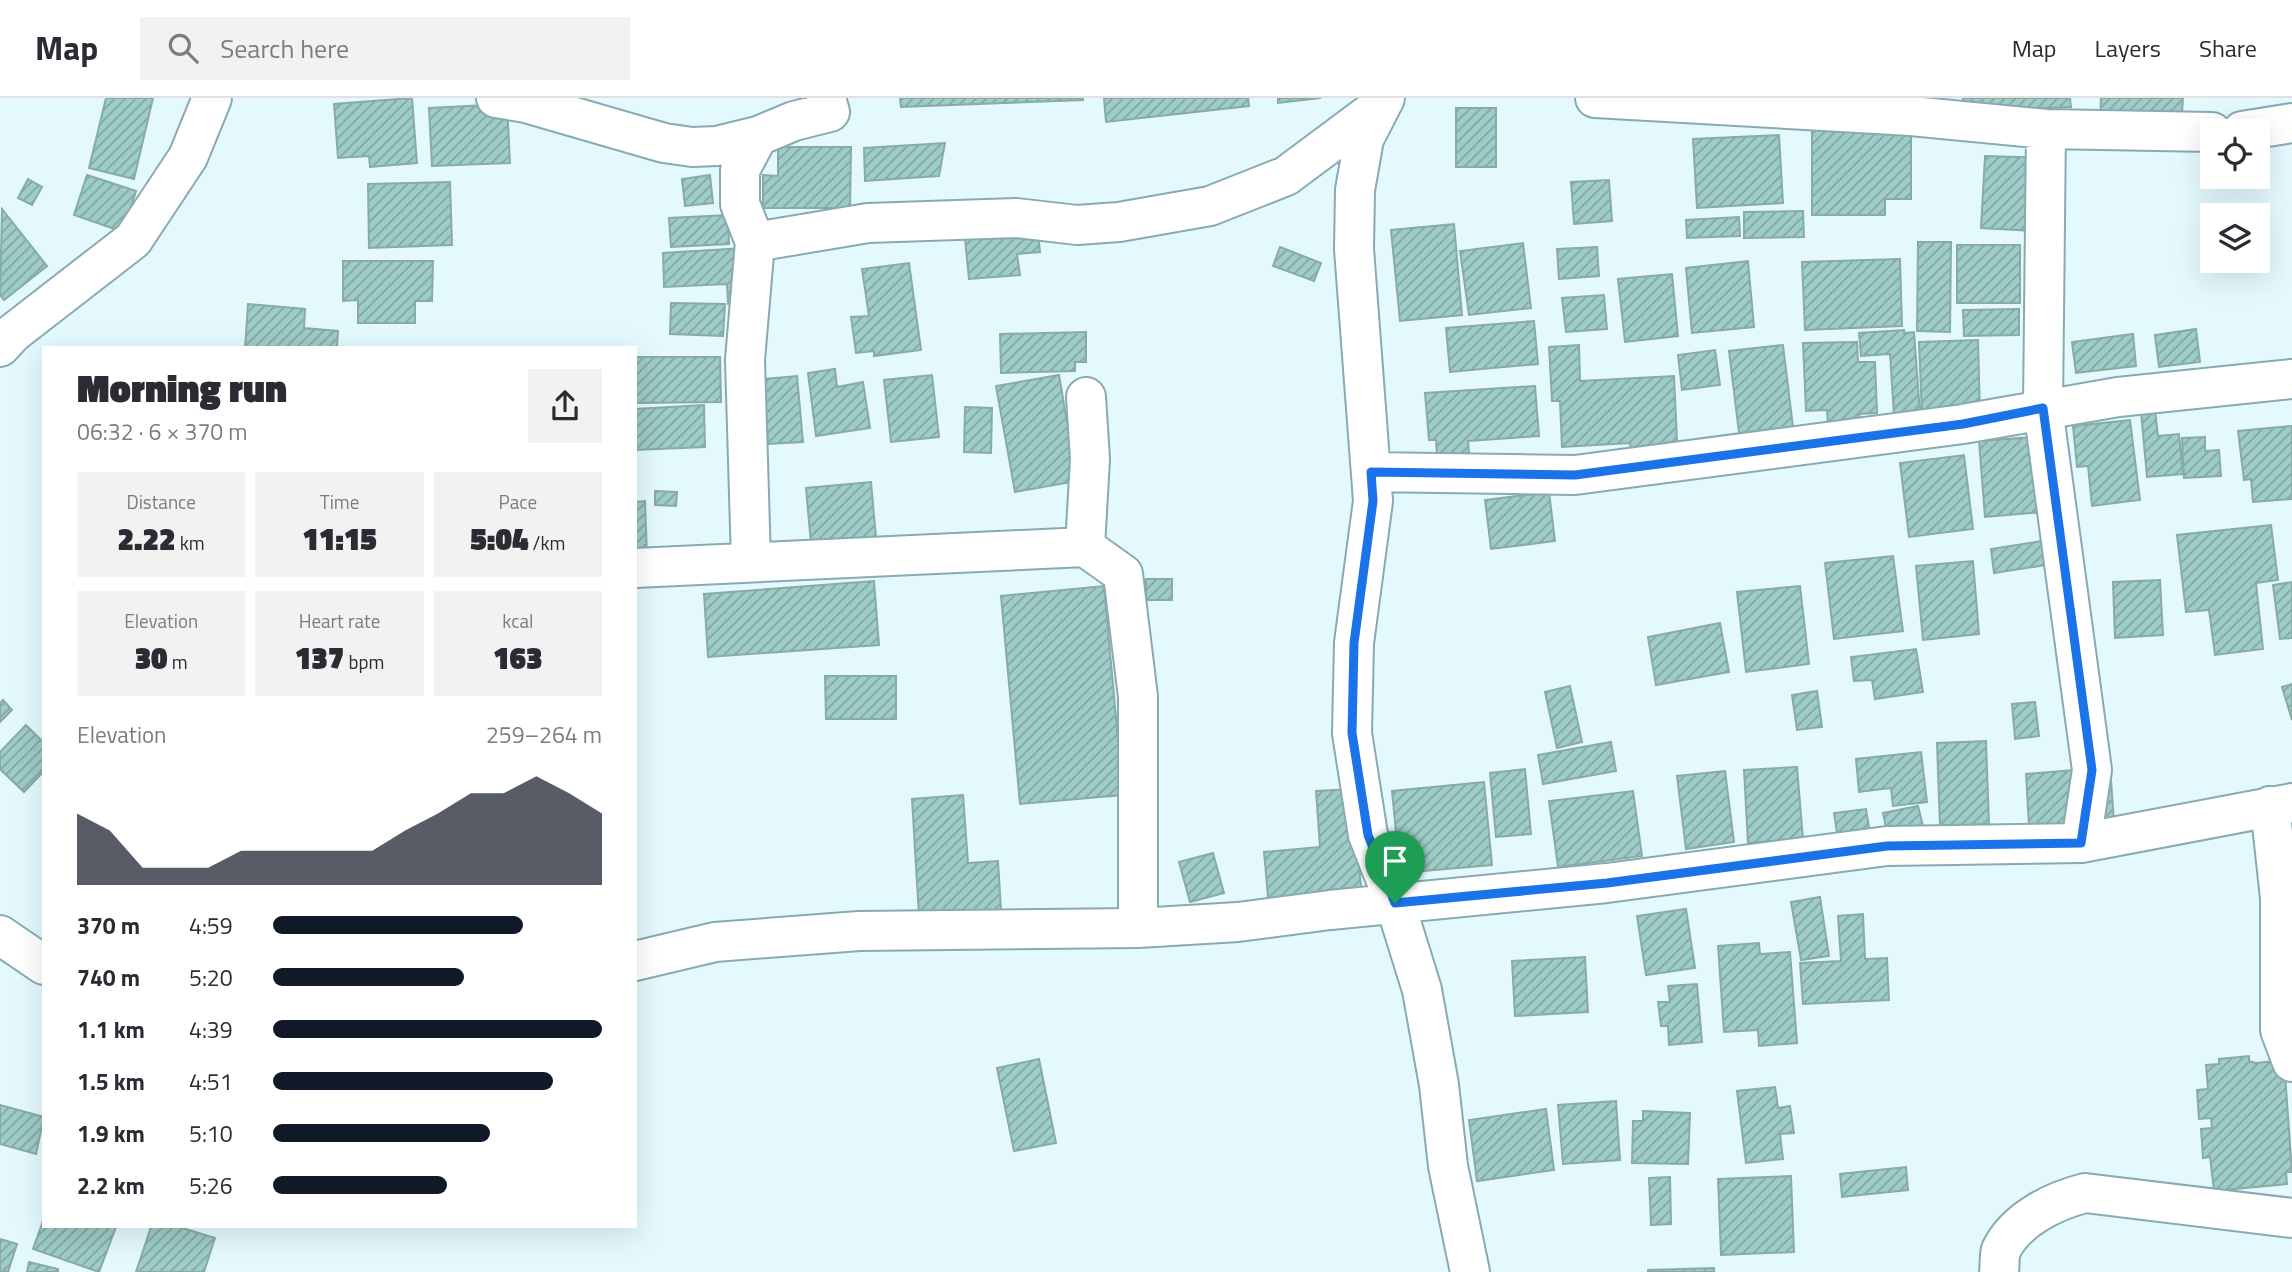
<!DOCTYPE html>
<html lang="en">
<head>
<meta charset="utf-8">
<style>
  :root { --surface:#fff; --page:#f2f2f3; --text:#2b2b33; --muted:#7c7c81; --line:#e1e1e2; --accent:#111827 }
  body { margin:0; font-family:"Titillium Web",sans-serif; background:var(--page); color:var(--text); height:100vh; display:flex; flex-direction:column; font-size:26px; white-space:nowrap }
  * { box-sizing:border-box; margin:0 }
  p { font-size:23px; color:var(--muted) }
  .icon { flex:none; width:38px; height:38px; fill:none; stroke:currentColor; stroke-width:2; stroke-linecap:round; stroke-linejoin:round }
  .map { position:relative; flex:1; overflow:hidden }
  .sheet { position:absolute; left:42px; top:248px; width:595px; height:882px; display:flex; flex-direction:column; background:var(--surface); border-radius:0px; box-shadow:0 7px 28px #0002 }
  .sheet>* { flex:none }
  .buttons { position:absolute; left:2200px; top:21px; display:grid; gap:14px }
  .buttons a { display:grid; place-items:center; width:70px; height:70px; border-radius:0px; background:var(--surface); box-shadow:0 7px 28px #0002; font-size:35px }
  .pin { position:absolute; display:grid; place-items:center; width:60px; height:60px; color:#fff; margin:-72px -30px; border-radius:50% 50% 50% 0; rotate:-45deg; box-shadow:0 0 7px #0007 }
  .pin .icon { rotate:45deg }
  .round { display:grid; place-items:center; flex:none; width:74px; height:74px; border-radius:0px; background:var(--page) }
  .overview { display:flex; align-items:center; justify-content:space-between; height:119px; padding:0 35px }
  h1 { font-size:38px; font-weight:800; line-height:52px }
  .metrics { display:grid; grid-template-columns:repeat(3,1fr); gap:10px; height:119px; padding:7px 35px }
  .metrics div { display:grid; align-content:center; border-radius:0px; background:var(--page); text-align:center }
  .metrics b { font-size:30px; font-weight:800 }
  .metrics small { font-size:19px; font-weight:400 }
  .metrics p { font-size:19px }
  .chart { height:196px; padding:14px 35px }
  .chart p { display:flex; justify-content:space-between }
  .chart svg { width:100%; height:126px; margin-top:7px; fill:var(--accent); opacity:.7 }
  ul { padding:0 35px; list-style:none; font-size:23px }
  li { display:grid; grid-template-columns:112px 84px 1fr; align-items:center; height:52px }
  li i { height:18px; border-radius:9px; background:var(--accent) }
  header { display:flex; align-items:center; gap:42px; box-sizing:border-box; height:98px; padding:0 35px; background:var(--surface); border-bottom:2px solid var(--line) }
  header strong { font-size:33px }
  nav { display:flex; gap:38px; margin-inline-start:auto; font-size:24px }
  .search { width:490px; height:63px; background:var(--page); display:flex; align-items:center; gap:18px; box-sizing:border-box; padding:0 24px; border-radius:0px; color:var(--muted); font-size:26px }
  .map>svg:first-child { display:block }
</style>
</head>
<body>
<header>
<strong>Map</strong>
<div class="search"><svg class="icon" aria-label="search" viewBox="0 0 24 24"><circle cx="10" cy="10" r="6"/><path d="M15 15l6 6"/></svg>Search here</div>
<nav><a>Map</a><a>Layers</a><a>Share</a></nav>
</header>
<div class="map">
<svg width="2292" height="1174" viewBox="0 0 2292 1174">
  <defs>
    <pattern id="building-hatch" width="6" height="6" patternUnits="userSpaceOnUse" patternTransform="scale(1.75)"><rect width="6" height="6" fill="#9eccc6"/><path d="M-1 1l2-2M0 6l6-6M5 7l2-2" fill="none" stroke="#81a6a2"/></pattern>
  </defs>
  <rect width="100%" height="100%" fill="#e4f9fe"/>
  <path fill="url(#building-hatch)" stroke="#88aba6" stroke-width="2" d="M 106,0 L 153,0 L 134,81 L 89,70 Z
    M 412,0 L 417,65 L 370,69 L 369,58 L 338,60 L 334,6 Z
    M 900,0 L 1083,0 L 1083,2 L 901,9 Z
    M 1104,0 L 1248,0 L 1249,8 L 1106,24 Z
    M 1278,0 L 1321,0 L 1278,5 Z
    M 1963,0 L 2070,0 L 2071,9 L 1964,14 Z
    M 2101,0 L 2183,0 L 2181,27 L 2100,23 Z
    M 507,6 L 510,65 L 432,68 L 429,10 Z
    M 1456,10 L 1496,10 L 1496,69 L 1456,69 Z
    M 1812,24 L 1911,31 L 1911,101 L 1885,101 L 1885,117 L 1812,117 Z
    M 1779,37 L 1783,105 L 1697,110 L 1693,41 Z
    M 945,45 L 939,78 L 865,83 L 864,50 Z
    M 778,49 L 851,49 L 850,110 L 763,110 L 763,77 L 778,78 Z
    M 1985,58 L 2056,60 L 2053,134 L 1981,130 Z
    M 87,77 L 136,93 L 123,134 L 74,117 Z
    M 710,77 L 713,105 L 685,108 L 682,81 Z
    M 28,81 L 42,89 L 32,107 L 18,100 Z
    M 1609,82 L 1612,123 L 1574,126 L 1571,84 Z
    M 450,84 L 452,147 L 369,150 L 368,86 Z
    M 2,111 L 47,168 L 4,202 L 0,197 Z
    M 1803,113 L 1804,139 L 1744,140 L 1744,114 Z
    M 728,117 L 729,146 L 671,149 L 669,120 Z
    M 1739,119 L 1740,138 L 1687,140 L 1686,122 Z
    M 1454,126 L 1462,217 L 1400,223 L 1391,132 Z
    M 1038,135 L 1040,154 L 1017,156 L 1020,177 L 969,181 L 965,141 Z
    M 1918,144 L 1951,144 L 1950,234 L 1917,233 Z
    M 1523,145 L 1531,210 L 1469,217 L 1460,153 Z
    M 1957,147 L 2020,147 L 2020,205 L 1957,205 Z
    M 1280,149 L 1321,165 L 1314,183 L 1273,168 Z
    M 1597,149 L 1599,178 L 1559,181 L 1557,151 Z
    M 744,150 L 748,205 L 728,206 L 727,186 L 664,189 L 663,155 Z
    M 1900,161 L 1902,228 L 1805,232 L 1802,164 Z
    M 343,163 L 433,163 L 432,203 L 415,203 L 415,225 L 358,225 L 358,202 L 343,203 Z
    M 1748,163 L 1754,229 L 1692,235 L 1686,170 Z
    M 909,165 L 921,252 L 874,258 L 874,253 L 856,255 L 851,219 L 869,218 L 862,171 Z
    M 1672,176 L 1678,238 L 1625,244 L 1618,181 Z
    M 1604,197 L 1607,231 L 1566,234 L 1562,200 Z
    M 671,205 L 725,206 L 723,238 L 670,236 Z
    M 248,206 L 305,211 L 304,230 L 338,233 L 337,250 L 245,250 Z
    M 2019,211 L 2019,237 L 1964,238 L 1963,212 Z
    M 1534,223 L 1538,266 L 1450,274 L 1446,230 Z
    M 2196,231 L 2200,264 L 2159,269 L 2155,237 Z
    M 1904,232 L 1904,235 L 1914,234 L 1920,315 L 1894,317 L 1890,256 L 1861,258 L 1859,235 Z
    M 1086,234 L 1086,264 L 1075,264 L 1075,273 L 1001,275 L 1000,236 Z
    M 2133,236 L 2136,268 L 2076,275 L 2072,244 Z
    M 1978,242 L 1980,316 L 1922,318 L 1919,244 Z
    M 1857,244 L 1858,264 L 1875,264 L 1877,315 L 1859,316 L 1860,324 L 1828,326 L 1827,312 L 1806,313 L 1803,245 Z
    M 1579,247 L 1580,283 L 1674,278 L 1677,343 L 1674,343 L 1675,357 L 1631,359 L 1630,345 L 1562,349 L 1560,303 L 1552,303 L 1549,249 Z
    M 1783,247 L 1793,329 L 1739,335 L 1729,253 Z
    M 1715,252 L 1720,287 L 1682,292 L 1678,257 Z
    M 635,259 L 720,259 L 721,304 L 635,305 Z
    M 835,271 L 837,289 L 863,284 L 870,330 L 816,338 L 808,275 Z
    M 932,277 L 939,339 L 891,344 L 884,282 Z
    M 1059,277 L 1077,383 L 1015,394 L 996,288 Z
    M 797,278 L 803,344 L 768,346 L 764,281 Z
    M 1535,288 L 1539,338 L 1468,343 L 1469,355 L 1437,357 L 1436,342 L 1429,342 L 1425,295 Z
    M 704,307 L 705,349 L 635,352 L 635,311 Z
    M 965,309 L 992,310 L 991,355 L 964,354 Z
    M 2155,312 L 2158,338 L 2179,336 L 2183,376 L 2147,379 L 2141,314 Z
    M 2130,322 L 2140,402 L 2092,408 L 2088,368 L 2077,369 L 2073,328 Z
    M 2292,328 L 2292,401 L 2253,404 L 2251,381 L 2244,382 L 2238,333 Z
    M 2050,338 L 2056,413 L 1985,419 L 1979,343 Z
    M 2205,339 L 2205,353 L 2219,352 L 2221,378 L 2184,380 L 2182,340 Z
    M 1964,357 L 1973,431 L 1909,439 L 1900,365 Z
    M 871,384 L 876,439 L 811,446 L 806,390 Z
    M 655,393 L 677,394 L 676,408 L 655,407 Z
    M 1549,394 L 1555,443 L 1491,451 L 1485,402 Z
    M 645,403 L 647,459 L 635,459 L 635,404 Z
    M 2271,427 L 2278,482 L 2256,485 L 2263,551 L 2215,557 L 2209,512 L 2186,514 L 2177,437 Z
    M 2068,439 L 2072,463 L 1994,475 L 1991,451 Z
    M 1893,458 L 1903,533 L 1834,541 L 1825,465 Z
    M 1973,463 L 1979,536 L 1923,542 L 1916,468 Z
    M 1146,481 L 1172,481 L 1172,502 L 1146,502 Z
    M 2160,482 L 2163,537 L 2115,540 L 2113,484 Z
    M 874,483 L 879,547 L 708,559 L 704,496 Z
    M 2292,484 L 2292,540 L 2280,541 L 2273,487 Z
    M 1104,488 L 1123,697 L 1020,706 L 1001,498 Z
    M 1800,488 L 1809,566 L 1746,574 L 1737,494 Z
    M 1720,525 L 1729,574 L 1656,587 L 1648,539 Z
    M 1916,551 L 1923,594 L 1875,601 L 1872,582 L 1854,583 L 1851,559 Z
    M 825,578 L 896,578 L 896,621 L 826,621 Z
    M 2292,586 L 2292,622 L 2282,589 Z
    M 1570,588 L 1582,644 L 1557,650 L 1545,594 Z
    M 1817,593 L 1822,629 L 1797,632 L 1792,597 Z
    M 3,602 L 12,612 L 0,624 L 0,605 Z
    M 2035,604 L 2039,638 L 2015,641 L 2012,606 Z
    M 26,627 L 44,645 L 44,673 L 24,694 L 0,671 L 0,654 Z
    M 1986,643 L 1989,726 L 1940,728 L 1937,645 Z
    M 1611,644 L 1616,673 L 1543,686 L 1538,657 Z
    M 1921,654 L 1927,704 L 1893,708 L 1891,690 L 1859,694 L 1856,661 Z
    M 1797,669 L 1803,741 L 1748,745 L 1744,672 Z
    M 2110,669 L 2114,723 L 2029,729 L 2026,676 Z
    M 1525,671 L 1531,736 L 1496,739 L 1490,675 Z
    M 1725,673 L 1734,744 L 1686,751 L 1677,678 Z
    M 1484,684 L 1492,767 L 1400,775 L 1392,693 Z
    M 1353,691 L 1362,801 L 1269,809 L 1264,754 L 1320,749 L 1316,693 Z
    M 1633,693 L 1642,758 L 1558,769 L 1549,703 Z
    M 963,697 L 968,765 L 998,763 L 1001,812 L 919,818 L 912,701 Z
    M 1918,708 L 1924,732 L 1888,739 L 1883,715 Z
    M 1866,711 L 1870,736 L 1838,741 L 1834,715 Z
    M 1213,755 L 1224,795 L 1190,804 L 1179,764 Z
    M 1820,799 L 1829,858 L 1801,862 L 1791,804 Z
    M 1686,811 L 1695,870 L 1646,877 L 1637,818 Z
    M 1863,816 L 1865,861 L 1887,860 L 1889,902 L 1803,906 L 1800,865 L 1841,863 L 1838,818 Z
    M 1759,845 L 1760,856 L 1790,854 L 1797,945 L 1759,948 L 1758,932 L 1724,934 L 1718,848 Z
    M 1585,859 L 1588,914 L 1515,918 L 1512,863 Z
    M 1697,886 L 1702,944 L 1669,947 L 1668,928 L 1661,928 L 1658,904 L 1670,904 L 1668,888 Z
    M 2249,958 L 2249,963 L 2256,965 L 2284,962 L 2292,1074 L 2286,1074 L 2287,1086 L 2214,1093 L 2210,1059 L 2203,1060 L 2201,1031 L 2212,1030 L 2211,1020 L 2199,1021 L 2197,992 L 2208,991 L 2206,967 L 2219,966 L 2219,961 Z
    M 1039,961 L 1056,1045 L 1014,1053 L 997,970 Z
    M 1775,989 L 1778,1010 L 1790,1008 L 1794,1035 L 1780,1036 L 1783,1061 L 1746,1065 L 1737,993 Z
    M 1616,1003 L 1620,1062 L 1563,1066 L 1558,1007 Z
    M 0,1007 L 44,1019 L 36,1056 L 0,1046 Z
    M 1546,1011 L 1554,1072 L 1477,1083 L 1469,1022 Z
    M 1643,1013 L 1690,1015 L 1688,1066 L 1632,1065 L 1633,1023 L 1643,1023 Z
    M 1906,1069 L 1908,1092 L 1842,1099 L 1840,1076 Z
    M 1791,1078 L 1794,1154 L 1721,1157 L 1718,1081 Z
    M 1670,1079 L 1671,1126 L 1651,1127 L 1649,1080 Z
    M 44,1120 L 44,1129 L 116,1129 L 99,1174 L 33,1151 Z
    M 151,1129 L 179,1129 L 215,1140 L 204,1174 L 136,1174 Z
    M 0,1141 L 17,1146 L 8,1174 L 0,1174 Z
    M 29,1164 L 58,1171 L 58,1174 L 27,1174 Z
    M 1714,1170 L 1714,1174 L 1648,1174 L 1648,1172 Z"/>
  <g fill="none" stroke-linecap="round" stroke-linejoin="round">
    <g stroke="#88aab3" stroke-width="42">
      <path id="minor" d="M 496,0 L 526,5 L 664,45 L 692,49 L 717,48 L 758,38
        M 1385,0 L 1364,41 L 1355,92 L 1354,151 L 1373,403 L 1354,545 L 1352,635 L 1368,737 L 1395,805 L 1422,892 L 1439,987 L 1448,1068 L 1470,1174
        M 1595,0 L 1911,18 L 2046,31 L 2212,34
        M 2046,31 L 2043,310 L 2092,672 L 2081,745
        M 2242,33 L 2292,25
        M 755,144 L 868,125 L 1016,120 L 1077,127 L 1119,124 L 1210,108 L 1286,78 L 1376,11
        M 0,249 L 13,235 L 133,142 L 188,59 L 212,0
        M 1086,299 L 1090,361 L 1085,449 L 1123,476 L 1138,599 L 1138,830
        M 1371,374 L 1575,377 L 1963,326 L 2118,299 L 2292,281
        M 751,464 L 745,262 L 755,144 L 740,106 L 740,72 L 758,38 L 794,23 L 830,14 L 826,0
        M 635,470 L 1085,449
        M 2270,708 L 2280,800 L 2280,932 L 2292,964
        M 0,837 L 44,867
        M 635,863 L 715,844 L 859,833 L 1138,830 L 1238,824 L 1330,812 L 1607,785 L 1887,748 L 2081,745 L 2292,705
        M 1999,1174 C 2000,1168 1999,1158 2001,1152 C 2016,1121 2054,1103 2085,1095 L 2292,1120"/>
    </g>
    <use href="#minor" stroke="#fff" stroke-width="38"/>
  </g>
  <g fill="none" stroke-linecap="round" stroke-linejoin="round">
    <g stroke="#fff" stroke-width="14">
      <path id="route" d="M 2043,310 L 2092,672 L 2081,745 L 1887,748 L 1607,785 L 1395,805 L 1368,737 L 1352,635 L 1354,545 L 1373,403 L 1371,374 L 1575,377 L 1963,326 Z"/>
    </g>
    <use href="#route" stroke="#1a73e8" stroke-width="9"/>
  </g>
</svg>
<div class="buttons">
<a><svg class="icon" aria-label="locate" viewBox="0 0 24 24"><circle cx="12" cy="12" r="6"/><path d="M12 2v4M12 18v4M2 12h4M18 12h4"/></svg></a>
<a><svg class="icon" aria-label="layers" viewBox="0 0 24 24"><path d="M12 4l9 5-9 5-9-5zM3 14l9 5 9-5"/></svg></a>
</div>
<div class="pin" style="left:1395px;top:805px;background:#1e9e55"><svg class="icon" aria-label="arrive" viewBox="0 0 24 24"><path d="M6 21V4h12l-3 4 3 4H6"/></svg></div>
<section class="sheet">
<div class="overview"><div><h1>Morning run</h1><p>06:32 · 6 × 370 m</p></div><a class="round"><svg class="icon" aria-label="share" viewBox="0 0 24 24"><path d="M12 15V3M7 8l5-5 5 5M5 13v7h14v-7"/></svg></a></div>
<div class="metrics">
<div><p>Distance</p><b>2.22<small> km</small></b></div>
<div><p>Time</p><b>11:15</b></div>
<div><p>Pace</p><b>5:04<small> /km</small></b></div>
</div>
<div class="metrics">
<div><p>Elevation</p><b>30<small> m</small></b></div>
<div><p>Heart rate</p><b>137<small> bpm</small></b></div>
<div><p>kcal</p><b>163</b></div>
</div>
<div class="chart"><p><span>Elevation</span>259–264 m</p>
<svg viewBox="0 0 160 44" preserveAspectRatio="none"><path d="M0 44V19L10 25L20 38L30 38L40 38L50 32L60 32L70 32L80 32L90 32L100 25L110 19L120 12L130 12L140 6L150 12L160 19V44z"/></svg>
</div>
<ul>
<li><b>370 m</b>4:59<i style="width:76%"></i></li>
<li><b>740 m</b>5:20<i style="width:58%"></i></li>
<li><b>1.1 km</b>4:39<i style="width:100%"></i></li>
<li><b>1.5 km</b>4:51<i style="width:85%"></i></li>
<li><b>1.9 km</b>5:10<i style="width:66%"></i></li>
<li><b>2.2 km</b>5:26<i style="width:53%"></i></li>
</ul>
</section>
</div>
</body>
</html>
